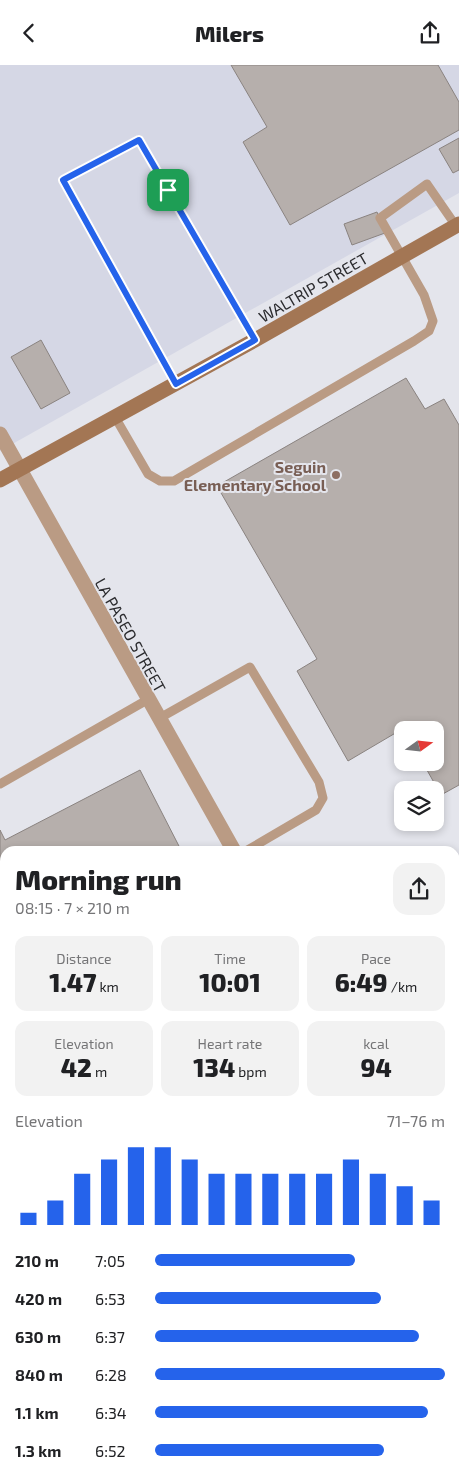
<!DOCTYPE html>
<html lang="en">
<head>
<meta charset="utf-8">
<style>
  :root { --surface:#fff; --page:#f2f2f2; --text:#202124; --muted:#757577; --accent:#2563eb }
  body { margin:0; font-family:"Exo 2",sans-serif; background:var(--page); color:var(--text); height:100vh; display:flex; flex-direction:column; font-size:19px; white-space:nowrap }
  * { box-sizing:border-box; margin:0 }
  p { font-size:16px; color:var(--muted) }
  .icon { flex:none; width:28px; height:28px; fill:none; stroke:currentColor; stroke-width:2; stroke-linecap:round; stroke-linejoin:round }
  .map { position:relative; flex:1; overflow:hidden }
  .panel { position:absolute; left:0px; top:781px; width:460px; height:631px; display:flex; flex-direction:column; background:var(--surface); border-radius:15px 15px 0 0; box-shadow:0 2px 8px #0003 }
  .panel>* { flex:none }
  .needle { width:32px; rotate:75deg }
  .buttons { position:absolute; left:394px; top:656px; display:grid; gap:10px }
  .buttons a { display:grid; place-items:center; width:50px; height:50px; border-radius:10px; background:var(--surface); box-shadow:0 2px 8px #0003; font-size:25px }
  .pin { position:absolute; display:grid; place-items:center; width:42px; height:42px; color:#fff; margin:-21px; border-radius:10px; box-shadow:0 2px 8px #0006 }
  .round { display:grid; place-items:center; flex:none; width:52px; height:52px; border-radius:15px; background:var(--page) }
  .head { display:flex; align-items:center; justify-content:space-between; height:85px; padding:0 15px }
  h1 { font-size:28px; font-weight:800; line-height:38px }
  .figures { display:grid; grid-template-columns:repeat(3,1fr); gap:8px; height:85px; padding:5px 15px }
  .figures div { display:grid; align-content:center; border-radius:12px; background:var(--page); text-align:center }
  .figures b { font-size:25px; font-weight:800 }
  .figures small { font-size:14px; font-weight:400 }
  .figures p { font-size:14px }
  .chart { height:140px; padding:10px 15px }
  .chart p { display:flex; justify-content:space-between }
  .chart svg { width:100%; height:90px; margin-top:5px; stroke:var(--accent); stroke-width:6 }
  ul { padding:0 15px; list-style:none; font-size:16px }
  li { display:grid; grid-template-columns:80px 60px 1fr; align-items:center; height:38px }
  li i { height:12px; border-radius:6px; background:var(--accent) }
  header { display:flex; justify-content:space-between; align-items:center; height:65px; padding:0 15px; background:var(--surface); font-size:22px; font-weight:800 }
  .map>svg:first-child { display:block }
</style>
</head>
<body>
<header><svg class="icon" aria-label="back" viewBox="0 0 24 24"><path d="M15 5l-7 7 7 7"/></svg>Milers<svg class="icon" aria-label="share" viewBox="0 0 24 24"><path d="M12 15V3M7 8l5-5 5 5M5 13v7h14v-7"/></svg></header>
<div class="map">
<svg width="459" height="1412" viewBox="0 0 459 1412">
  <rect width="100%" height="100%" fill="#e4e5ec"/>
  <path fill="#d5d7e5" d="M 0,0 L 459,0 L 459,128 L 0,386 Z"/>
  <path fill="#b6afac" stroke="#8a8380" d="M 231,0 L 438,0 L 459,37 L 459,65 L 290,160 L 243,77 L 267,62 Z
    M 459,73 L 459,105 L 453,108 L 439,84 Z
    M 377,147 L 385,168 L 352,180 L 344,159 Z
    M 41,275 L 70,328 L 41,344 L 11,292 Z
    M 406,313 L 425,344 L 444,334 L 459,360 L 459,720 L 441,730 L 423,698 L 435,698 L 435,665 L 404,663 L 348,696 L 297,606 L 317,594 L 217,421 Z
    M 140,705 L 181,785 L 5,786 L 5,876 L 0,878 L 0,765 L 5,775 Z
    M 459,959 L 459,1001 L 455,1002 L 455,960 Z
    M 5,1005 L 5,1057 L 0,1052 L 0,1010 Z
    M 455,1118 L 459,1124 L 459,1140 L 455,1143 Z
    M 455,1149 L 459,1149 L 458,1169 L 455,1155 Z
    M 459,1180 L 459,1224 L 455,1225 L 455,1181 Z
    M 5,1331 L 5,1367 L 4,1368 L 0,1362 L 0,1334 Z
    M 5,1374 L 5,1389 L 0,1380 L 0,1377 Z
    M 28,1408 L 47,1408 L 39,1412 L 30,1412 Z
    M 66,1408 L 86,1408 L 88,1412 L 58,1412 Z
    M 207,1408 L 240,1408 L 233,1412 L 210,1412 Z
    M 349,1408 L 410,1408 L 402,1412 L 352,1412 Z"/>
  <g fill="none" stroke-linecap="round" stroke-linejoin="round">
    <path stroke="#ba9b84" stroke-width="9" d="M 176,319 L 63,115 L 139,75 L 255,275
      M 115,352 L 148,409 L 160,416 L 174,416 L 414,276 L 429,266 L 433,256 L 424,230 L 380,153 L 427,119 L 456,161
      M 158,654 L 250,602 L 319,717 L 323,733 L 316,745 L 246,786
      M 0,719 L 147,635"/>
    <path stroke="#ba9b84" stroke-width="15" d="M 0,369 L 234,786
      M 455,1062 L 459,1061
      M 0,1151 L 5,1159
      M 455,1376 L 459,1385
      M 145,1408 L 147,1412"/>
    <path stroke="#a37654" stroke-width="15" d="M 0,415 L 255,275 L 459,159"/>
  </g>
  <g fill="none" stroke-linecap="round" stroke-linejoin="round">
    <g stroke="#fff" stroke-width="10">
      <path id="route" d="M 139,75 L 255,275 L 176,319 L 63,115 Z"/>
    </g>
    <use href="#route" stroke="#2563eb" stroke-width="6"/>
  </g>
  <circle fill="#8d6e63" stroke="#e4e5ec" stroke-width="2" cx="336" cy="410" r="5"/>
  <g text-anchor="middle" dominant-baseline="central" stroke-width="4" stroke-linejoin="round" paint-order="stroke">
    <g font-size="16" fill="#2b2b2e" stroke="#e4e5ec">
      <text transform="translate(313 222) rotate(-30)">WALTRIP STREET</text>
      <text transform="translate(131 570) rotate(61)">LA PASEO STREET</text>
    </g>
    <g font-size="16" font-weight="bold" fill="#785e54" stroke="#e4e5ec" text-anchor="end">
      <text x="326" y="401">Seguin<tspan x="326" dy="18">Elementary School</tspan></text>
    </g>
  </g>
</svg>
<div class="buttons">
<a><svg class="needle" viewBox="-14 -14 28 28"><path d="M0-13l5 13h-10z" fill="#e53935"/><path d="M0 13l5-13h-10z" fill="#757577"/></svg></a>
<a><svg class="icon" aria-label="layers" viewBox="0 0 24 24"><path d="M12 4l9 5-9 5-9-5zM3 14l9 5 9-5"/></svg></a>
</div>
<div class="pin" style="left:168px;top:125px;background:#1e9e55"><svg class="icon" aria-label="arrive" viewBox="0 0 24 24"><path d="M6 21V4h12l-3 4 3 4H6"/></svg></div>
<section class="panel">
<div class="head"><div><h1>Morning run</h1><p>08:15 · 7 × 210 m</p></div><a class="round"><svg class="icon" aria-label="share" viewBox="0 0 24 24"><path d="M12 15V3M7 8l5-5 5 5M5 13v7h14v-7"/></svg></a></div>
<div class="figures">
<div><p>Distance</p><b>1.47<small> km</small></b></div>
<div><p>Time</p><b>10:01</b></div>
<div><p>Pace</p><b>6:49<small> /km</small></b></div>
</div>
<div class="figures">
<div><p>Elevation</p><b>42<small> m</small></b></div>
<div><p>Heart rate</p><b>134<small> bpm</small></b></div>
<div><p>kcal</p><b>94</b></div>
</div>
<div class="chart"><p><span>Elevation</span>71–76 m</p>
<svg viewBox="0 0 160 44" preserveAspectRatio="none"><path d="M5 44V38M15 44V32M25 44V19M35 44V12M45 44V6M55 44V6M65 44V12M75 44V19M85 44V19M95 44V19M105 44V19M115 44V19M125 44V12M135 44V19M145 44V25M155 44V32"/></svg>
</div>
<ul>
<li><b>210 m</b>7:05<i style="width:69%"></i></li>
<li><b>420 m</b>6:53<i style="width:78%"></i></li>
<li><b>630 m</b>6:37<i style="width:91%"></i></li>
<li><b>840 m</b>6:28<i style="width:100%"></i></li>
<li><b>1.1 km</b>6:34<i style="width:94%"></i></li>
<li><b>1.3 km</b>6:52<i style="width:79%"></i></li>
</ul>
</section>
</div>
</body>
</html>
